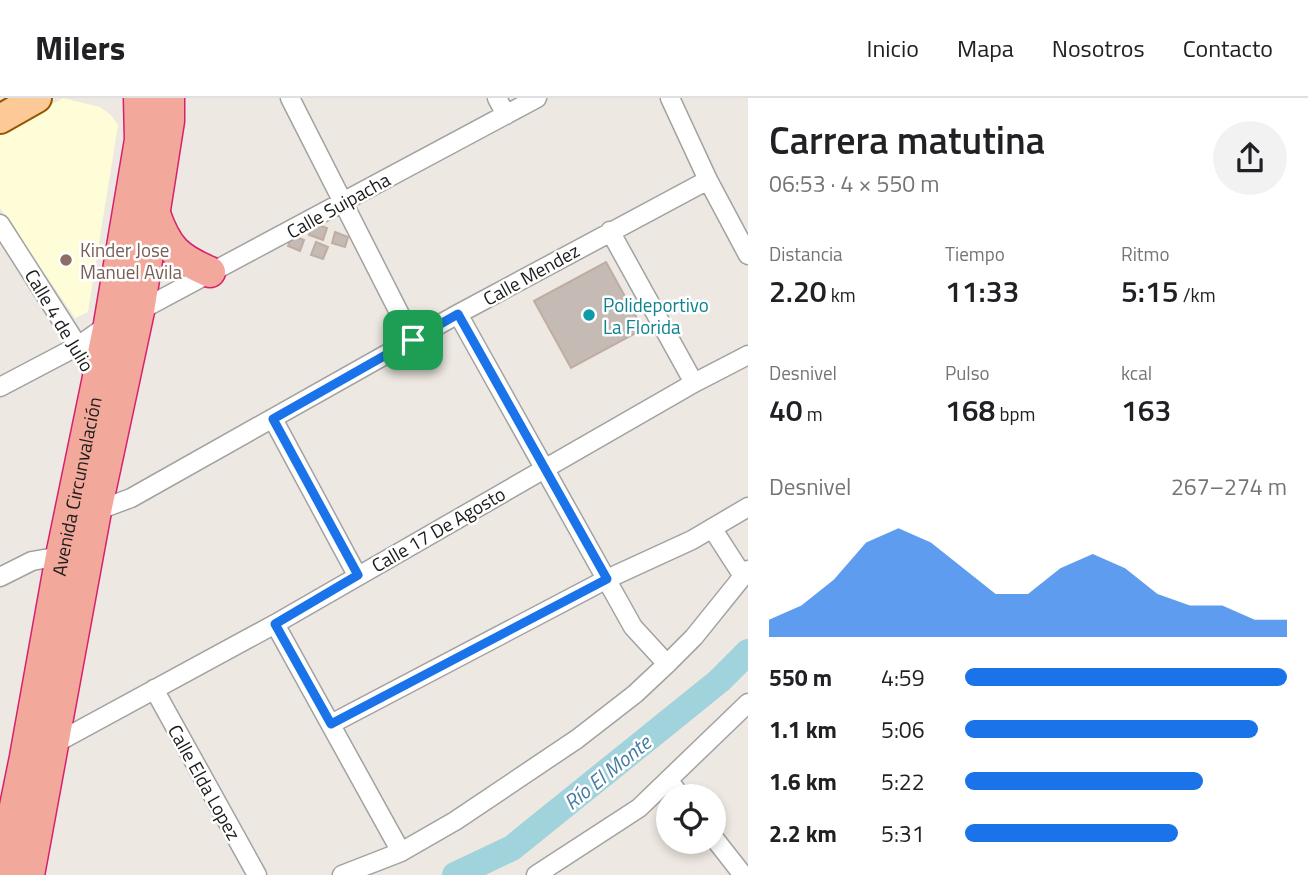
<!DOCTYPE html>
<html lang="es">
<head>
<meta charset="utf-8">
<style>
  :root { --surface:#fff; --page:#f2f2f2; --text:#202124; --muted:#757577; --line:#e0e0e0; --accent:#1a73e8 }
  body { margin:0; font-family:"Titillium Web",sans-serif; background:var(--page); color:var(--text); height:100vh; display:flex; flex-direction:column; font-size:26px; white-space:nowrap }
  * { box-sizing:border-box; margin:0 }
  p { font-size:23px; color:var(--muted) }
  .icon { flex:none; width:38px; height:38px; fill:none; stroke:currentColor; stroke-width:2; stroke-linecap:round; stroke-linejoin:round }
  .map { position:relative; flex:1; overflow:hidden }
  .side { display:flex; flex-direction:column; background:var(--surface); width:560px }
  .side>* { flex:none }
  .buttons { position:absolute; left:656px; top:686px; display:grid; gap:14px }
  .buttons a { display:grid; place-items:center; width:70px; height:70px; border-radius:50%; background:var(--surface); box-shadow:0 4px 10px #0003; font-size:35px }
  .pin { position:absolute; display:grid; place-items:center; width:60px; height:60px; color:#fff; margin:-30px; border-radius:14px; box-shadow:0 4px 10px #0006 }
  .round { display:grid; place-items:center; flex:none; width:74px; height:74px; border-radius:37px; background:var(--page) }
  .head { display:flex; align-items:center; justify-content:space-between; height:119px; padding:0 21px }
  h1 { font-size:38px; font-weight:600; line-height:52px }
  .figures { display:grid; grid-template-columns:repeat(3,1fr); gap:10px; height:119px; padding:7px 21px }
  .figures div { display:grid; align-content:center }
  .figures b { font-size:30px; font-weight:600 }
  .figures small { font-size:19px; font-weight:400 }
  .figures p { font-size:19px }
  .chart { height:196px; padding:14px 21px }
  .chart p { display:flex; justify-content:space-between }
  .chart svg { width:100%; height:126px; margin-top:7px; fill:var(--accent); opacity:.7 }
  ul { padding:0 21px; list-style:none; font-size:23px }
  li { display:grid; grid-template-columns:112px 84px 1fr; align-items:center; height:52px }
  li i { height:18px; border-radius:9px; background:var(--accent) }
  header { display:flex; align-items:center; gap:42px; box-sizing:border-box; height:98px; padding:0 35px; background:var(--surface); border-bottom:2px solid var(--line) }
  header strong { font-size:33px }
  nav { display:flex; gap:38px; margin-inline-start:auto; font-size:24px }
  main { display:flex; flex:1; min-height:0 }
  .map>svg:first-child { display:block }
</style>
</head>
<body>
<header>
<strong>Milers</strong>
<nav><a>Inicio</a><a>Mapa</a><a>Nosotros</a><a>Contacto</a></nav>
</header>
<main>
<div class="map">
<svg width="748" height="777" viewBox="0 0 748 777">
  <rect width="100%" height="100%" fill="#ede8e1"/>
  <path fill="#fffcd8" d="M 63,0 L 100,9 L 111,17 L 118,27 L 88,214 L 75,220 L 0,110 L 0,35 Z"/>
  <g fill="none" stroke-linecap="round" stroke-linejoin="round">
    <path stroke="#a0d3dc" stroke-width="26" d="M 455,777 L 512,750 L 719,583 L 748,554"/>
  </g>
  <path fill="#c5bab4" stroke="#bfada3" stroke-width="2" d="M 313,125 L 327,130 L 323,142 L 309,137 Z
    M 335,134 L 348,139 L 345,149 L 332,145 Z
    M 292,137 L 304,142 L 300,153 L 288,148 Z
    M 316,144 L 328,149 L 323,161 L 311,157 Z
    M 606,164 L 643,231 L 571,270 L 534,203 Z"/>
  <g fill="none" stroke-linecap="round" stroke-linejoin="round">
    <g stroke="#a2a2a2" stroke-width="21">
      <path id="minor" d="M 290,0 L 413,242
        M 497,0 L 506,17
        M 670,0 L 708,82 L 748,157
        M 0,126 L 78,248 L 97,283
        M 610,133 L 694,285
        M 139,213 L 537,0
        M 458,216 L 633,529 L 667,566
        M 0,289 L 78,248 L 109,226
        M 273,321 L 357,477
        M 96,413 L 131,400 L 458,216 L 708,82
        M 712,430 L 743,478
        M 0,479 L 32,463 L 61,458
        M 275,526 L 401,754
        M 154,591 L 257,777
        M 331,626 L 607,481 L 692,442 L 748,409
        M 54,646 L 275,526 L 694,285 L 748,257
        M 669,683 L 681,698
        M 714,740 L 743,777
        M 342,777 L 401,754 L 455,723 L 577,641 L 635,596 L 667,566 L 694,539 L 748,472
        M 536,777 L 639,710 L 748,605"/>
    </g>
    <g stroke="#935700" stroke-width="32">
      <path id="primary" d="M 0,21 L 37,0"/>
    </g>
    <g stroke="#d8216e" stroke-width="33">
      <g id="trunk">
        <path d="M 155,116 C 167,150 177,160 210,174"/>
        <path id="s1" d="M 1,777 L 25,659 L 61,458 L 109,226 L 140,42 L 139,0"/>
        <path d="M 29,777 L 96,413 L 139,213 L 169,23 L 169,0"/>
      </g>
    </g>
    <use href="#minor" stroke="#fff" stroke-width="18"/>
    <use href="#primary" stroke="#fdc996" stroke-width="28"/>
    <use href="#trunk" stroke="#f2a89a" stroke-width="30"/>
  </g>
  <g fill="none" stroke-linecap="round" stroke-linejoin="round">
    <g stroke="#fff" stroke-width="14">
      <path id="route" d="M 458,216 L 607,481 L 331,626 L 275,526 L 358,477 L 273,321 Z"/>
    </g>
    <use href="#route" stroke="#1a73e8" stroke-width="9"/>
  </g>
  <circle fill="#8d6e63" stroke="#fff" stroke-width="2.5" cx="66" cy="162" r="7"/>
  <circle fill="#0f9aa8" stroke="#fff" stroke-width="2.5" cx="589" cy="217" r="7"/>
  <g text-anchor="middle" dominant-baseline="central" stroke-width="5" stroke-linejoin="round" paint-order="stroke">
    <g font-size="19" fill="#1b1b1b" stroke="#fff">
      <text transform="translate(338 107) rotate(-29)">Calle Suipacha</text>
      <text transform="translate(531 176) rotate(-29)">Calle Mendez</text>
      <text transform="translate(60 222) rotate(59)">Calle 4 de Julio</text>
      <text stroke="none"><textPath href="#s1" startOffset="396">Avenida Circunvalación</textPath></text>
      <text transform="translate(438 431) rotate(-30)">Calle 17 De Agosto</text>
      <text transform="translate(205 684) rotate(61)">Calle Elda Lopez</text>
    </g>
    <g font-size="19" fill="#785e54" stroke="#fff" text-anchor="start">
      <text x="80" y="151">Kinder Jose<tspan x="80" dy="22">Manuel Avila</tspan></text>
    </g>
    <g font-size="19" fill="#0d838f" stroke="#fff" text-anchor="start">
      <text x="603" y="206">Polideportivo<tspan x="603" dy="22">La Florida</tspan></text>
    </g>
    <g font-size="21" font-style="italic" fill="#457ba3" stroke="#fff">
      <text transform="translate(607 674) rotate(-39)">Río El Monte</text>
    </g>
  </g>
</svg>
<div class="buttons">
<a><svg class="icon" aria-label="locate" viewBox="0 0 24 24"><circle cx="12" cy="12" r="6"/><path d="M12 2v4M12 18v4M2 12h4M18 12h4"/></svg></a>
</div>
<div class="pin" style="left:413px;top:242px;background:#1e9e55"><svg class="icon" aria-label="arrive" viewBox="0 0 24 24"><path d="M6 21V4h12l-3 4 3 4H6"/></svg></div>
</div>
<section class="side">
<div class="head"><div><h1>Carrera matutina</h1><p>06:53 · 4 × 550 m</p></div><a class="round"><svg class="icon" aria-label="share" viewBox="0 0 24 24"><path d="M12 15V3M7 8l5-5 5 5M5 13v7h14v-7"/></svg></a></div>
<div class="figures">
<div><p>Distancia</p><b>2.20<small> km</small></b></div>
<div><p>Tiempo</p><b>11:33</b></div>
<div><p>Ritmo</p><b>5:15<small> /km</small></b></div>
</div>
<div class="figures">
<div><p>Desnivel</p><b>40<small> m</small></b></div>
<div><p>Pulso</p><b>168<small> bpm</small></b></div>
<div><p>kcal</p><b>163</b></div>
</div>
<div class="chart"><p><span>Desnivel</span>267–274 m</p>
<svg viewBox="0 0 160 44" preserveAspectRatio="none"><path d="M0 44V38L10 33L20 24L30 11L40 6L50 11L60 20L70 29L80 29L90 20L100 15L110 20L120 29L130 33L140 33L150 38L160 38V44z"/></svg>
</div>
<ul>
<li><b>550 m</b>4:59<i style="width:100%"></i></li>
<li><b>1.1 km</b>5:06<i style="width:91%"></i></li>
<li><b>1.6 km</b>5:22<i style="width:74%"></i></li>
<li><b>2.2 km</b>5:31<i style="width:66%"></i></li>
</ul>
</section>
</main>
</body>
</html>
